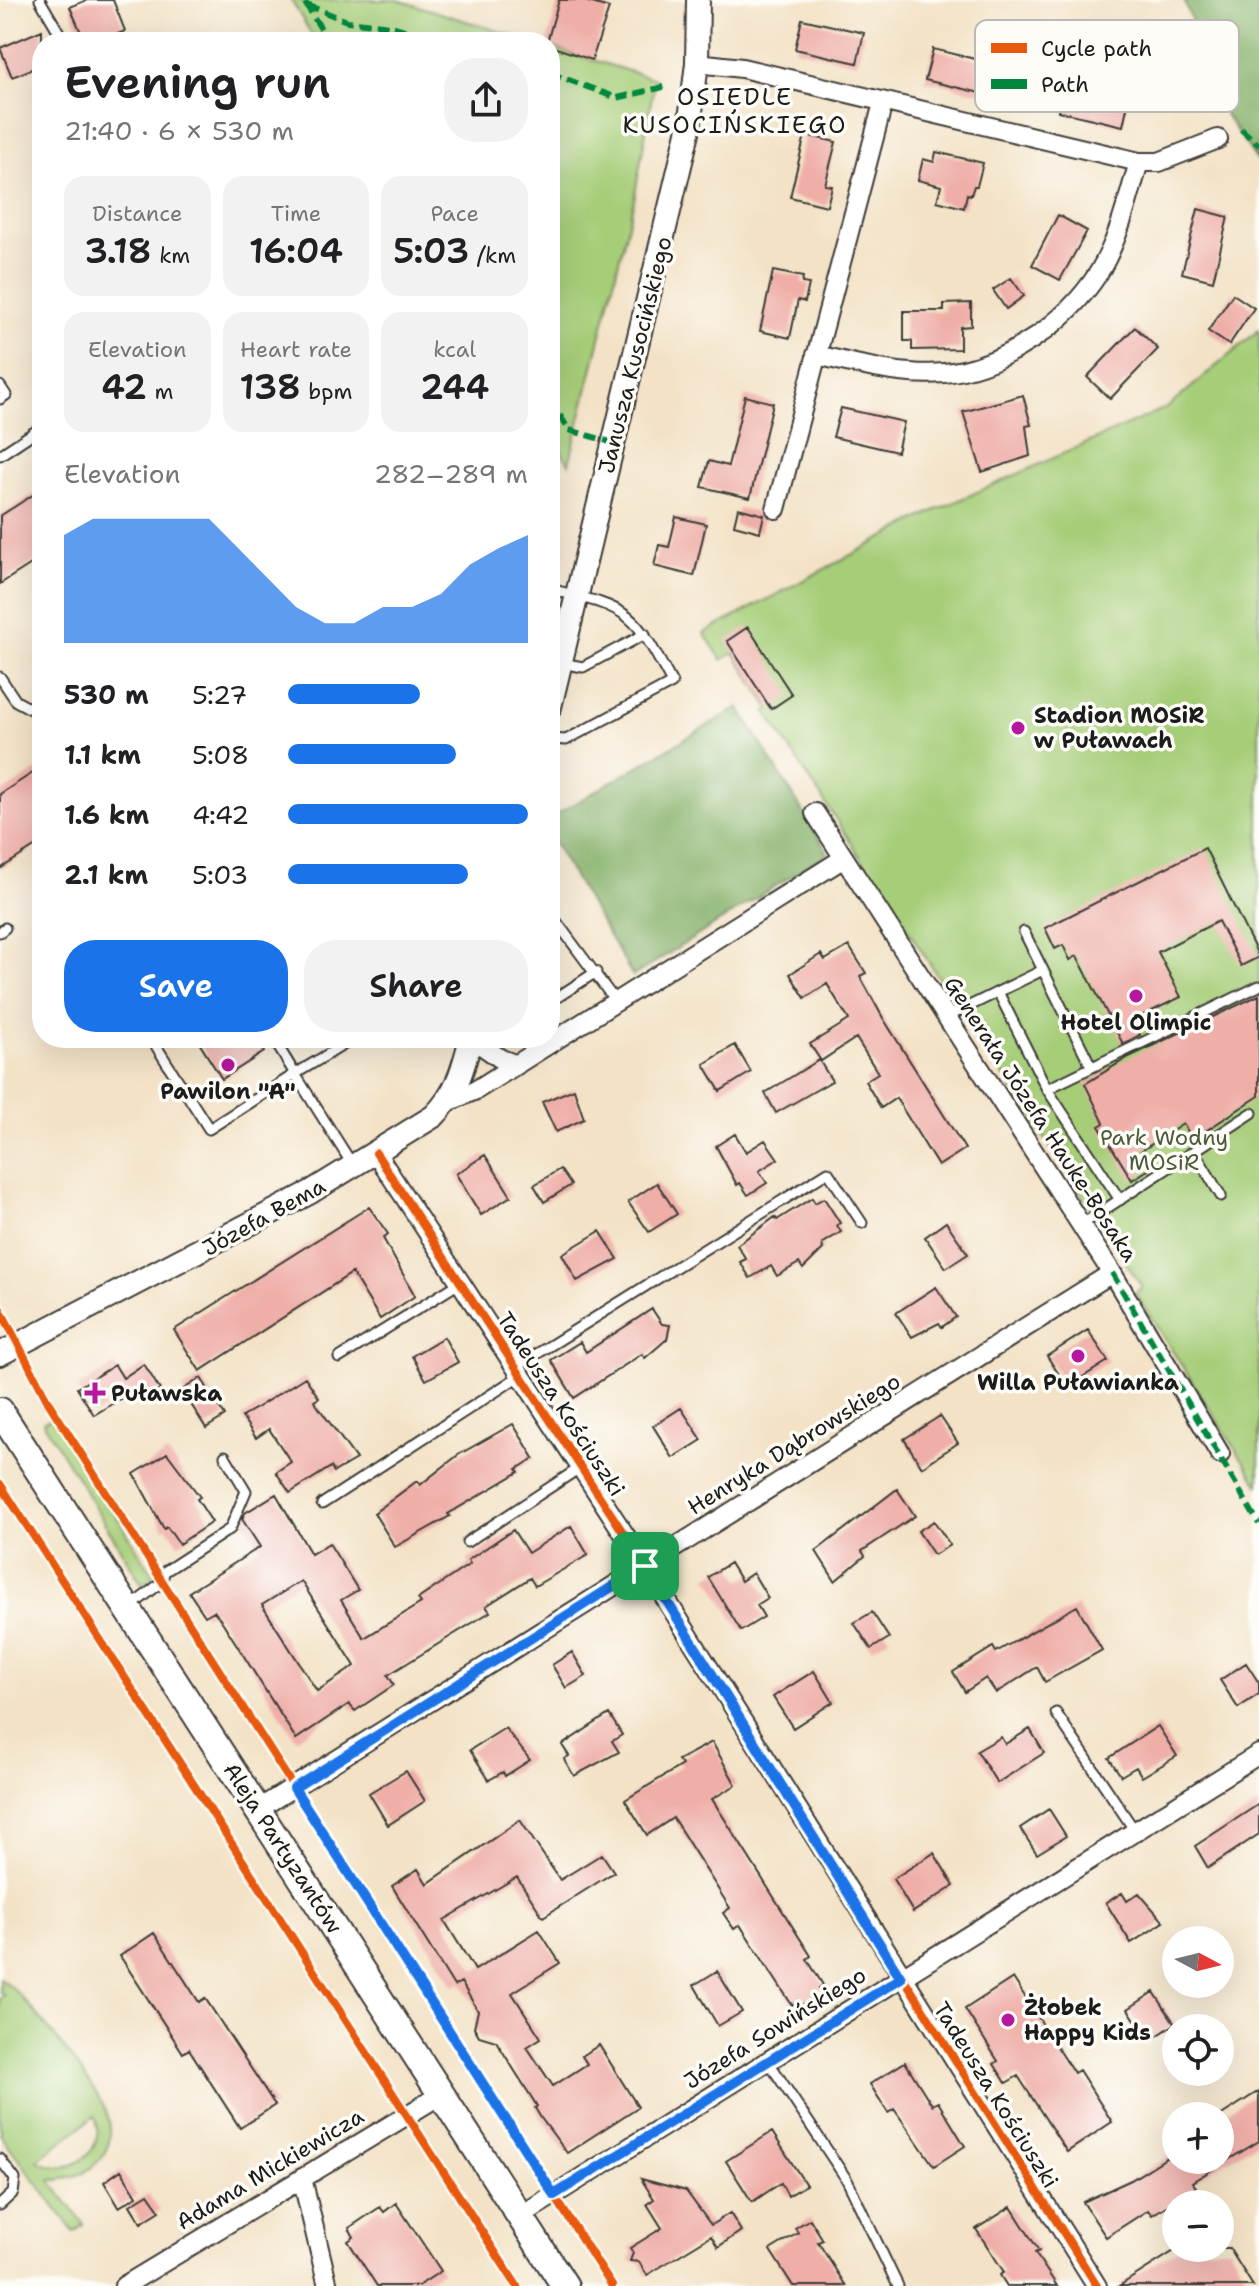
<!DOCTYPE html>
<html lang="en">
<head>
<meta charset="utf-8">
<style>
  :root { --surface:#fff; --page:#f2f2f2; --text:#202124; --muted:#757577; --accent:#1a73e8 }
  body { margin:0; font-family:"Shantell Sans",sans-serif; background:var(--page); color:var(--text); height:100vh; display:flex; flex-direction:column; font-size:30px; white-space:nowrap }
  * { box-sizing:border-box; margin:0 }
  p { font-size:26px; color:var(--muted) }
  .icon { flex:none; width:44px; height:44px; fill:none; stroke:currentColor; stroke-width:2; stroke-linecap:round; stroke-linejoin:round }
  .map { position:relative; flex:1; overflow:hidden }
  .details { position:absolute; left:32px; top:32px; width:528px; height:1016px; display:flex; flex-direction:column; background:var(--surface); border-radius:32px; box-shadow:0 8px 32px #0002 }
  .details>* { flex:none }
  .needle { width:52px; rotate:97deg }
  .fabs { position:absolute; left:1162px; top:1926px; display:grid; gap:16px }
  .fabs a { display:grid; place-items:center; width:72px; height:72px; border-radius:50%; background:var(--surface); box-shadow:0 8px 32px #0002; font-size:40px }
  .pin { position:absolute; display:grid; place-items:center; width:68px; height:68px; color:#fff; margin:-34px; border-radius:16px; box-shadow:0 4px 12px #0006 }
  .round { display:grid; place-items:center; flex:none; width:84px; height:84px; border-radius:32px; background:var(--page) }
  .head { display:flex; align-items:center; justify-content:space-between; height:136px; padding:0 32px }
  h1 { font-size:44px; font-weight:600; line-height:60px }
  .metrics { display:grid; grid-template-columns:repeat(3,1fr); gap:12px; height:136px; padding:8px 32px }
  .metrics div { display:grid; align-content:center; border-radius:20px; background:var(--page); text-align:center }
  .metrics b { font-size:34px; font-weight:600 }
  .metrics small { font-size:22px; font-weight:400 }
  .metrics p { font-size:22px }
  .chart { height:224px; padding:16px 32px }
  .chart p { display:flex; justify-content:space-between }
  .chart svg { width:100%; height:144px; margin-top:8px; fill:var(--accent); opacity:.7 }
  .cta { display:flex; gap:16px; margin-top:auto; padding:16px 32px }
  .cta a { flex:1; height:92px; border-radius:32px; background:var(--accent); color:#fff; font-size:32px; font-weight:600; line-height:92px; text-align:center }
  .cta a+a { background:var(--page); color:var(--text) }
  ul { padding:0 32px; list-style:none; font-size:26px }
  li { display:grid; grid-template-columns:128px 96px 1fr; align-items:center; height:60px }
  li i { height:20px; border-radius:10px; background:var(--accent) }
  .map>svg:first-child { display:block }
</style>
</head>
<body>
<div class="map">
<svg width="1259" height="2286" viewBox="0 0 1259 2286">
  <rect width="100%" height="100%" fill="#fdfcf7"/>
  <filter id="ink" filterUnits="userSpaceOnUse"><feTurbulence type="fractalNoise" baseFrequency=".0125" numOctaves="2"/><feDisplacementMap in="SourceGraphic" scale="16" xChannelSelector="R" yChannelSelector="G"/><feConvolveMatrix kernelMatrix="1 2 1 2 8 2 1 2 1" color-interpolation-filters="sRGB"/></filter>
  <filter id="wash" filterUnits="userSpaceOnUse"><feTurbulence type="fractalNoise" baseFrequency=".006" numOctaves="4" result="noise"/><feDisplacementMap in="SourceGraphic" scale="32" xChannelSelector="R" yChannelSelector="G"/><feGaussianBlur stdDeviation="1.8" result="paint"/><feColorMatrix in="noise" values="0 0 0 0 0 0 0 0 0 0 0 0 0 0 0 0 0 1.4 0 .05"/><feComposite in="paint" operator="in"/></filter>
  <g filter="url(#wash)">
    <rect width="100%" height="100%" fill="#f3e2c6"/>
    <path fill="#a6cd78" stroke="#61744a" stroke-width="2" fill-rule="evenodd" d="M 291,0 L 398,0 L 534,42 L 316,42 Z
      M 550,47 L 655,79 L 634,200 L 569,464 L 550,432 Z
      M 1259,330 L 1259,1485 L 1135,1293 L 1142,1287 L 977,1035 L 979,1024 L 956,987 L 945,987 L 766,712 L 770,709 L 734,653 L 722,660 L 704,633 L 930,513 L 1168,407 Z
      M 54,1417 L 154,1576 L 142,1584 L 43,1422 Z
      M 0,1978 C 22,1991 99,2089 107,2114 C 121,2154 86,2181 50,2180 L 84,2224 L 74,2232 L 0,2134 L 0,1998 L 4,1995 L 0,1992 ZM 95,2116 C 108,2153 69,2180 37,2160 Z"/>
    <path fill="#84b068" stroke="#506642" stroke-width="2" d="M 1184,0 L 1259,0 L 1259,163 L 1226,116 Z
      M 739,707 L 828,853 L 633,976 L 550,837 L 550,818 Z"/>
    <g id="blocks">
      <path fill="#efaea8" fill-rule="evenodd" d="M 87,0 L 113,0 L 125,31 L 100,42 L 85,42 L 70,7 Z
        M 559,0 L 582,0 L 609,8 L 592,60 L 550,46 L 547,42 Z
        M 802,19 L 864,33 L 857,63 L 795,49 Z
        M 42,30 L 42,65 L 12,77 L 0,48 Z
        M 933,49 L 996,64 L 989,95 L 925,80 Z
        M 1068,66 L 1100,73 L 1098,87 L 1130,94 L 1123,126 L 1058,111 Z
        M 805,135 L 836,142 L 825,185 L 832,186 L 827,206 L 790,197 Z
        M 936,152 L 983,163 L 977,186 L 974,186 L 971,195 L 967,194 L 964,208 L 937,201 L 941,186 L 918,180 L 923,159 L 934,162 Z
        M 1198,209 L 1228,217 L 1213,281 L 1182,273 Z
        M 1058,215 L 1087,231 L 1060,280 L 1032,265 Z
        M 773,271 L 803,277 L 802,283 L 809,284 L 805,302 L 798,300 L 790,338 L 760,331 Z
        M 1011,278 L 1024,296 L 1006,309 L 993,290 Z
        M 1233,294 L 1254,308 L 1229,345 L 1208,331 Z
        M 971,303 L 971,326 L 960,327 L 960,349 L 912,350 L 912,341 L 904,341 L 904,311 L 944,311 L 944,304 Z
        M 1135,327 L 1158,349 L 1110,399 L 1087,377 Z
        M 1023,395 L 1031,425 L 1026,426 L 1030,456 L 982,472 L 963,412 Z
        M 745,396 L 773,403 L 750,498 L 702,487 L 709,461 L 728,466 Z
        M 841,408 L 904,422 L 897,452 L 833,437 Z
        M 42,489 L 42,557 L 0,584 L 0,516 Z
        M 738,508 L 764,515 L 760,532 L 734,525 Z
        M 676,517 L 706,524 L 694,576 L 654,566 L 659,545 L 669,547 Z
        M 748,627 L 792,695 L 771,709 L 727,641 Z
        M 42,767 L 42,842 L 0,869 L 0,794 Z
        M 1205,848 L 1259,957 L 1241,966 L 1218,921 L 1158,952 L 1181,997 L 1133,1020 L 1140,1035 L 1123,1044 L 1077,956 L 1070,960 L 1063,945 L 1055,949 L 1045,928 Z
        M 849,946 L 866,973 L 860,976 L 883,1018 L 965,1149 L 938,1166 L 896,1098 L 881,1108 L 865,1081 L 878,1073 L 856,1038 L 821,1061 L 810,1044 L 849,1020 L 827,984 L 805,998 L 790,974 L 821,954 L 825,960 Z
        M 1259,995 L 1259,1096 L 1193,1139 L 1183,1124 L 1141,1151 L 1151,1168 L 1132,1180 L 1099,1126 L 1104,1123 L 1085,1084 L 1129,1057 Z
        M 196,1038 L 255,1038 L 264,1052 L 222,1079 Z
        M 735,1045 L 751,1072 L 720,1091 L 704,1064 Z
        M 819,1060 L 832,1081 L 776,1113 L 765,1093 Z
        M 574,1089 L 584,1119 L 556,1132 L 542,1102 Z
        M 735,1134 L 746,1152 L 765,1140 L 778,1159 L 759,1171 L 767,1183 L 748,1195 L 740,1183 L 737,1185 L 716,1146 Z
        M 485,1155 L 511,1196 L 481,1215 L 456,1174 Z
        M 560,1169 L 571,1185 L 544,1202 L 534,1185 Z
        M 657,1183 L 677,1214 L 649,1232 L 628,1202 Z
        M 812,1198 L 815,1203 L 824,1198 L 840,1223 L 837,1225 L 841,1232 L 822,1244 L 823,1249 L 803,1269 L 799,1263 L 777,1276 L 771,1266 L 750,1278 L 740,1262 L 746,1259 L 737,1245 L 775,1217 L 777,1220 Z
        M 369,1207 L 388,1234 L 383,1238 L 415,1296 L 380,1319 L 352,1273 L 200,1371 L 174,1330 Z
        M 946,1222 L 968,1254 L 946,1268 L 925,1237 Z
        M 600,1231 L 618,1259 L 577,1281 L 562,1254 Z
        M 936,1287 L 956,1317 L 942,1327 L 939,1323 L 912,1337 L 896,1313 Z
        M 652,1309 L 662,1324 L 670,1325 L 667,1339 L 645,1358 L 642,1354 L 574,1398 L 551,1360 L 580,1342 L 586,1352 Z
        M 1088,1330 L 1108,1361 L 1067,1387 L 1047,1356 Z
        M 444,1337 L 458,1362 L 426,1380 L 412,1356 Z
        M 144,1364 L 160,1390 L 140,1402 L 134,1391 L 94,1415 L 77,1388 L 115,1365 L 123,1378 Z
        M 305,1377 L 319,1398 L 314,1401 L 356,1459 L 334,1472 L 331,1467 L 290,1493 L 276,1472 L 291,1462 L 269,1429 L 256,1438 L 242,1417 Z
        M 201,1378 L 225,1416 L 206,1428 L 182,1390 Z
        M 681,1408 L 702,1440 L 673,1458 L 653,1426 Z
        M 940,1416 L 958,1443 L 922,1467 L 904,1439 Z
        M 513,1424 L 534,1458 L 517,1469 L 519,1472 L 448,1514 L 450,1516 L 395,1547 L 374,1513 L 417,1481 L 420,1485 L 458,1455 Z
        M 167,1453 L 200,1497 L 197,1499 L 212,1522 L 179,1544 L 167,1527 L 164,1529 L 134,1474 Z
        M 897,1489 L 915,1516 L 862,1551 L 865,1556 L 835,1581 L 816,1551 Z
        M 276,1494 L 311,1554 L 329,1543 L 358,1590 L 341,1600 L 364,1638 L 421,1603 L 418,1599 L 470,1564 L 468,1560 L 513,1530 L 528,1553 L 571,1526 L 588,1555 L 535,1586 L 530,1578 L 486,1606 L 490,1612 L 388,1675 L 394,1685 L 355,1711 L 349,1704 L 296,1739 L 223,1623 L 214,1611 L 205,1616 L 189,1592 L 260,1547 L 242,1519 L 245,1513 ZM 301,1581 L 355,1666 L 317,1691 L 262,1605 Z
        M 934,1521 L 950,1545 L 934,1555 L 918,1531 Z
        M 730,1563 L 741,1581 L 753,1573 L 768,1598 L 757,1605 L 764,1617 L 741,1631 L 708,1577 Z
        M 1077,1606 L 1102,1650 L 1045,1682 L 1037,1667 L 996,1693 L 986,1678 L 965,1692 L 953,1672 L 993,1647 L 996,1652 Z
        M 872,1612 L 889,1638 L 871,1649 L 854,1623 Z
        M 572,1652 L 586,1676 L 566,1688 L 552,1665 Z
        M 1246,1663 L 1259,1683 L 1259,1694 L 1238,1708 L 1220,1680 Z
        M 814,1671 L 833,1702 L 793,1728 L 773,1697 Z
        M 609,1714 L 622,1735 L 612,1741 L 619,1752 L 574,1776 L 564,1759 L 569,1756 L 562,1745 Z
        M 1158,1726 L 1177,1756 L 1142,1777 L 1136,1767 L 1121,1776 L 1109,1758 Z
        M 505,1728 L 530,1760 L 505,1776 L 503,1772 L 489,1780 L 470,1750 Z
        M 1030,1729 L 1044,1753 L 997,1783 L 977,1751 L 1001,1737 L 1005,1744 Z
        M 712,1742 L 736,1785 L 712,1799 L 811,1956 L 807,1959 L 823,1985 L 819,1988 L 823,1995 L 809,2004 L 807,2002 L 800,2006 L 797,2001 L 792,2005 L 740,1925 L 734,1929 L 723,1913 L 730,1908 L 673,1818 L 647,1835 L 625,1800 L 682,1765 L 678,1760 Z
        M 406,1771 L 425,1801 L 388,1825 L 369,1793 Z
        M 1259,1804 L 1259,1834 L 1208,1868 L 1195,1846 Z
        M 1049,1809 L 1066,1836 L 1037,1854 L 1020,1828 Z
        M 520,1820 L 560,1880 L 602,1854 L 614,1872 L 543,1917 L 517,1877 L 444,1920 L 475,1970 L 539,1930 L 560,1963 L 512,1993 L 541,2038 L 527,2047 L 553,2086 L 587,2064 L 582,2056 L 599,2045 L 638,2107 L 567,2153 L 541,2118 L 535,2108 L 537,2106 L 496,2041 L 479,2036 L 474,2027 L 478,2011 L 461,1982 L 454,1986 L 392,1886 L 418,1869 L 427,1884 Z
        M 934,1853 L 954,1886 L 913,1912 L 893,1879 Z
        M 1122,1893 L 1127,1901 L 1139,1893 L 1164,1922 L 1131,1943 L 1106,1903 Z
        M 154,1933 L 199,2002 L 205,1998 L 275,2105 L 240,2128 L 189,2049 L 183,2053 L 120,1956 Z
        M 717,1971 L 742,2012 L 718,2026 L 694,1985 Z
        M 1013,1978 L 1074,2073 L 1079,2070 L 1112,2122 L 1067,2152 L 1018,2076 L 1006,2083 L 994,2064 L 998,2061 L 965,2009 Z
        M 1154,1992 L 1175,2024 L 1149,2041 L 1128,2009 Z
        M 905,2062 L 932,2105 L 938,2102 L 965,2146 L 934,2166 L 894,2109 L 888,2113 L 870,2084 Z
        M 1259,2091 L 1259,2141 L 1192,2182 L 1196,2187 L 1152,2215 L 1148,2210 L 1106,2237 L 1083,2202 L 1131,2180 L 1174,2153 L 1176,2160 L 1220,2160 L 1220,2116 Z
        M 772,2132 L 806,2185 L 788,2196 L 781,2183 L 752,2202 L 726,2161 Z
        M 121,2170 L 137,2196 L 119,2207 L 104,2182 Z
        M 641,2179 L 686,2191 L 711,2225 L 730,2213 L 741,2231 L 718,2247 L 711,2236 L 647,2275 L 639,2262 L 630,2261 L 633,2253 L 630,2248 L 662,2228 L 647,2204 L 654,2199 Z
        M 148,2194 L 160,2211 L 141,2223 L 130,2205 Z
        M 396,2203 L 441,2271 L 418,2286 L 377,2286 L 348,2241 L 354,2237 L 349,2228 L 380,2207 L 384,2212 Z
        M 1011,2207 L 1039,2251 L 1035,2253 L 1057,2286 L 1007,2286 L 1000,2275 L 1004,2272 L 976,2229 Z
        M 810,2219 L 823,2240 L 818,2242 L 846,2286 L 793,2286 L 770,2250 L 798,2233 L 795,2228 Z
        M 1179,2248 L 1229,2248 L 1253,2286 L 1119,2286 Z"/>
    </g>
  </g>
  <g filter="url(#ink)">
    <use href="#blocks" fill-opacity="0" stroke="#3c3a36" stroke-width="2"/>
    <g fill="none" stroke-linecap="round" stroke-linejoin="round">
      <g stroke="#3c3a36" stroke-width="13">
        <path id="service" d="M 40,0 L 64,41
          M 0,386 L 6,395 L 0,399
          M 0,455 L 42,427
          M 550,589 C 632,610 632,609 672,683 L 566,740 L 550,739
          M 561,663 L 583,667 L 645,634
          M 0,677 L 16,701 L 42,715
          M 550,919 L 556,921 L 616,1002
          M 0,932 L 5,928
          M 1024,932 L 1091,1066
          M 998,992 L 1047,1089 L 1120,1200
          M 550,1002 L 596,972
          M 947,1017 L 1043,970
          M 151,1038 L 209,1129 L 295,1074 L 273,1038
          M 1047,1089 L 1259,986
          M 1194,1151 L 1221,1196
          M 352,1164 L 295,1074 L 355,1038
          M 1081,1225 L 1252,1113
          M 339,1358 L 461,1282
          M 516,1367 L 828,1172 L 862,1223
          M 322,1504 L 521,1375
          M 467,1542 L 581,1467
          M 129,1608 L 162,1582 L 164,1572 L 230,1529 L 246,1491 L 225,1456
          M 1056,1713 L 1135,1831
          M 768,2061 L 847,2180 L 898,2286
          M 0,2159 L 15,2179 L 13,2193 L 0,2205"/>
      </g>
      <g stroke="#3c3a36" stroke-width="22">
        <path id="minor" d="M 697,63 L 742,68 L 1139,162 L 1159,162 L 1218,139
          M 816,355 C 858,364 901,377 944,373 C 1004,367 1067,323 1099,272 C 1119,239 1128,199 1139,162
          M 776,509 L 883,103
          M 815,813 L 1112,1273 L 1220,1454
          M 471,1038 L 501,1059 L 517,1065
          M 450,1101 L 476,1090 L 844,858
          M 376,1153 L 645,1566 L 1097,2286
          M 257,1810 L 1112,1273
          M 302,2178 L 328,2286
          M 520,2216 L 1259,1754
          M 124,2286 L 442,2094"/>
      </g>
      <g stroke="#3c3a36" stroke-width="26">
        <path id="tertiary" d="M 550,707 L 689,128 L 697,63 L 698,0
          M 0,1354 L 309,1193 L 434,1116 C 457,1093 463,1069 471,1038"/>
      </g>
      <g stroke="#3c3a36" stroke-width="30">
        <path id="secondary" d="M 0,1411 L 565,2286"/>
      </g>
      <use href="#service" stroke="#fff" stroke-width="9"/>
      <use href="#minor" stroke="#fff" stroke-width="18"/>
      <use href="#tertiary" stroke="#fff" stroke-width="22"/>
      <use href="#secondary" stroke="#fff" stroke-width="26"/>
      <path stroke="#00873e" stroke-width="6" stroke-dasharray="12 6" stroke-linecap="butt" d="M 305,3 L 329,42
        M 307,5 L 347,21 L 391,26 L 447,42
        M 550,73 L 617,98 L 668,86
        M 1241,129 L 1259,145
        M 550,400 L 569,430 L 614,443
        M 1112,1273 L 1259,1524"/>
      <g stroke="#fdfcf7" stroke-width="13">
        <path id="cycleway" d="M 376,1153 L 645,1566 L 1097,2286
          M 0,1309 L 48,1402 L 612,2286
          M 0,1484 L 517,2286"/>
      </g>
      <use href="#cycleway" stroke="#e8590c" stroke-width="8"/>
    </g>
  </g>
  <g fill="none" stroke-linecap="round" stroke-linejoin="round" filter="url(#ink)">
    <g stroke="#fff" stroke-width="16">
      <path id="route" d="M 645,1566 L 901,1978 L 554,2195 L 294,1788 Z"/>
    </g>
    <use href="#route" stroke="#1a73e8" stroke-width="10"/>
  </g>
  <g fill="#b5179e" stroke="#fdfcf7" stroke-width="3">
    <circle cx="1018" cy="728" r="8"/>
    <circle cx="1136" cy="996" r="8"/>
    <circle cx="228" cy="1065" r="8"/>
    <circle cx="1078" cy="1356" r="8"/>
    <path d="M91 1381h8v8h8v8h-8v8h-8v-8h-8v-8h8z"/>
    <circle cx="1008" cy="2020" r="8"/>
  </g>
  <g text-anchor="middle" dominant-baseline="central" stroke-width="7" stroke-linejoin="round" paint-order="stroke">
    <g font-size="22" fill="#1c1c1c" stroke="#fdfcf7">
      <text transform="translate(635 355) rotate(-76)">Janusza Kusocińskiego</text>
      <text transform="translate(1041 1119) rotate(57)">Generała Józefa Hauke-Bosaka</text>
      <text transform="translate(264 1217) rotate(-29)">Józefa Bema</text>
      <text transform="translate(561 1404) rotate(57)">Tadeusza Kościuszki</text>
      <text transform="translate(794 1444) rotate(-32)">Henryka Dąbrowskiego</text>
      <text transform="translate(283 1848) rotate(57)">Aleja Partyzantów</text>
      <text transform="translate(775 2028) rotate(-32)">Józefa Sowińskiego</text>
      <text transform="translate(996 2095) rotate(58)">Tadeusza Kościuszki</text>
      <text transform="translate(270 2169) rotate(-31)">Adama Mickiewicza</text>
    </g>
    <g font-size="22" font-weight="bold" fill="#1c1c1c" stroke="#fdfcf7" text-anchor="start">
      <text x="1034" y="715">Stadion MOSiR<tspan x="1034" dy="25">w Puławach</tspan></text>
      <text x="1136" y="1022" text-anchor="middle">Hotel Olimpic</text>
      <text x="228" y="1091" text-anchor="middle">Pawilon "A"</text>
      <text x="1078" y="1382" text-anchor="middle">Willa Puławianka</text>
      <text x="111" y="1393">Puławska</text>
      <text x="1024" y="2007">Żłobek<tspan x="1024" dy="25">Happy Kids</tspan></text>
    </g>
    <g font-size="22" fill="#4c5a3c" stroke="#fdfcf7">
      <text x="1164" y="1137">Park Wodny<tspan x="1164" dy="25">MOSiR</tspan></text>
    </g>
    <g font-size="24" letter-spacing="2" fill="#1c1c1c" stroke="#fdfcf7">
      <text x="735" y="97">OSIEDLE<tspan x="735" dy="28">KUSOCIŃSKIEGO</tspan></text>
    </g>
  </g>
  <rect x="975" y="20" width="264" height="92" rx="12" fill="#fdfcf7" stroke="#bab9b5" stroke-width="2"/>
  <rect x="991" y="43" width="36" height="10" fill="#e8590c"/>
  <rect x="991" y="79" width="36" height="10" fill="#00873e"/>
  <g font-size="22" fill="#1c1c1c">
    <text x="1041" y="56">Cycle path</text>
    <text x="1041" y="92">Path</text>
  </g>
</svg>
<div class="fabs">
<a><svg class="needle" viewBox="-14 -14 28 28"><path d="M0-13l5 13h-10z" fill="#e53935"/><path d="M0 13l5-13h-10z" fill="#757577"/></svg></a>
<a><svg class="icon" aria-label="locate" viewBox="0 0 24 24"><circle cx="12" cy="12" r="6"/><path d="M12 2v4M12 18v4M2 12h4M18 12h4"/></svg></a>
<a>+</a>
<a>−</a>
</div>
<div class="pin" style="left:645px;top:1566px;background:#1e9e55"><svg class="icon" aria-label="arrive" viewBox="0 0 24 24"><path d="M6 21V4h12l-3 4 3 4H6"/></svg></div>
<section class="details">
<div class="head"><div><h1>Evening run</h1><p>21:40 · 6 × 530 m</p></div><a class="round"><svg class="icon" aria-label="share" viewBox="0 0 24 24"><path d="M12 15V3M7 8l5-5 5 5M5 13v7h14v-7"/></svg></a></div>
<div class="metrics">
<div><p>Distance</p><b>3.18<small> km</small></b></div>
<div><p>Time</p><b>16:04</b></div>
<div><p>Pace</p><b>5:03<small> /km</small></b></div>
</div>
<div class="metrics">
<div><p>Elevation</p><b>42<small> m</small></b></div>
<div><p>Heart rate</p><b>138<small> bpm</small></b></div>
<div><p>kcal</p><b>244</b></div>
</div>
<div class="chart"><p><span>Elevation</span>282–289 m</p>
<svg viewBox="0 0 160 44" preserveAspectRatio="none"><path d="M0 44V11L10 6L20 6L30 6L40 6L50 6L60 15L70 24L80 33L90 38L100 38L110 33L120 33L130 29L140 20L150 15L160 11V44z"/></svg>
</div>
<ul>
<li><b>530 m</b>5:27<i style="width:55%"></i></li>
<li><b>1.1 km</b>5:08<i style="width:70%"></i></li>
<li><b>1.6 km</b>4:42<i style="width:100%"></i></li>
<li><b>2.1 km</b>5:03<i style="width:75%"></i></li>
</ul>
<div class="cta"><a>Save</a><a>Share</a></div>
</section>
</div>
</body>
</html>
